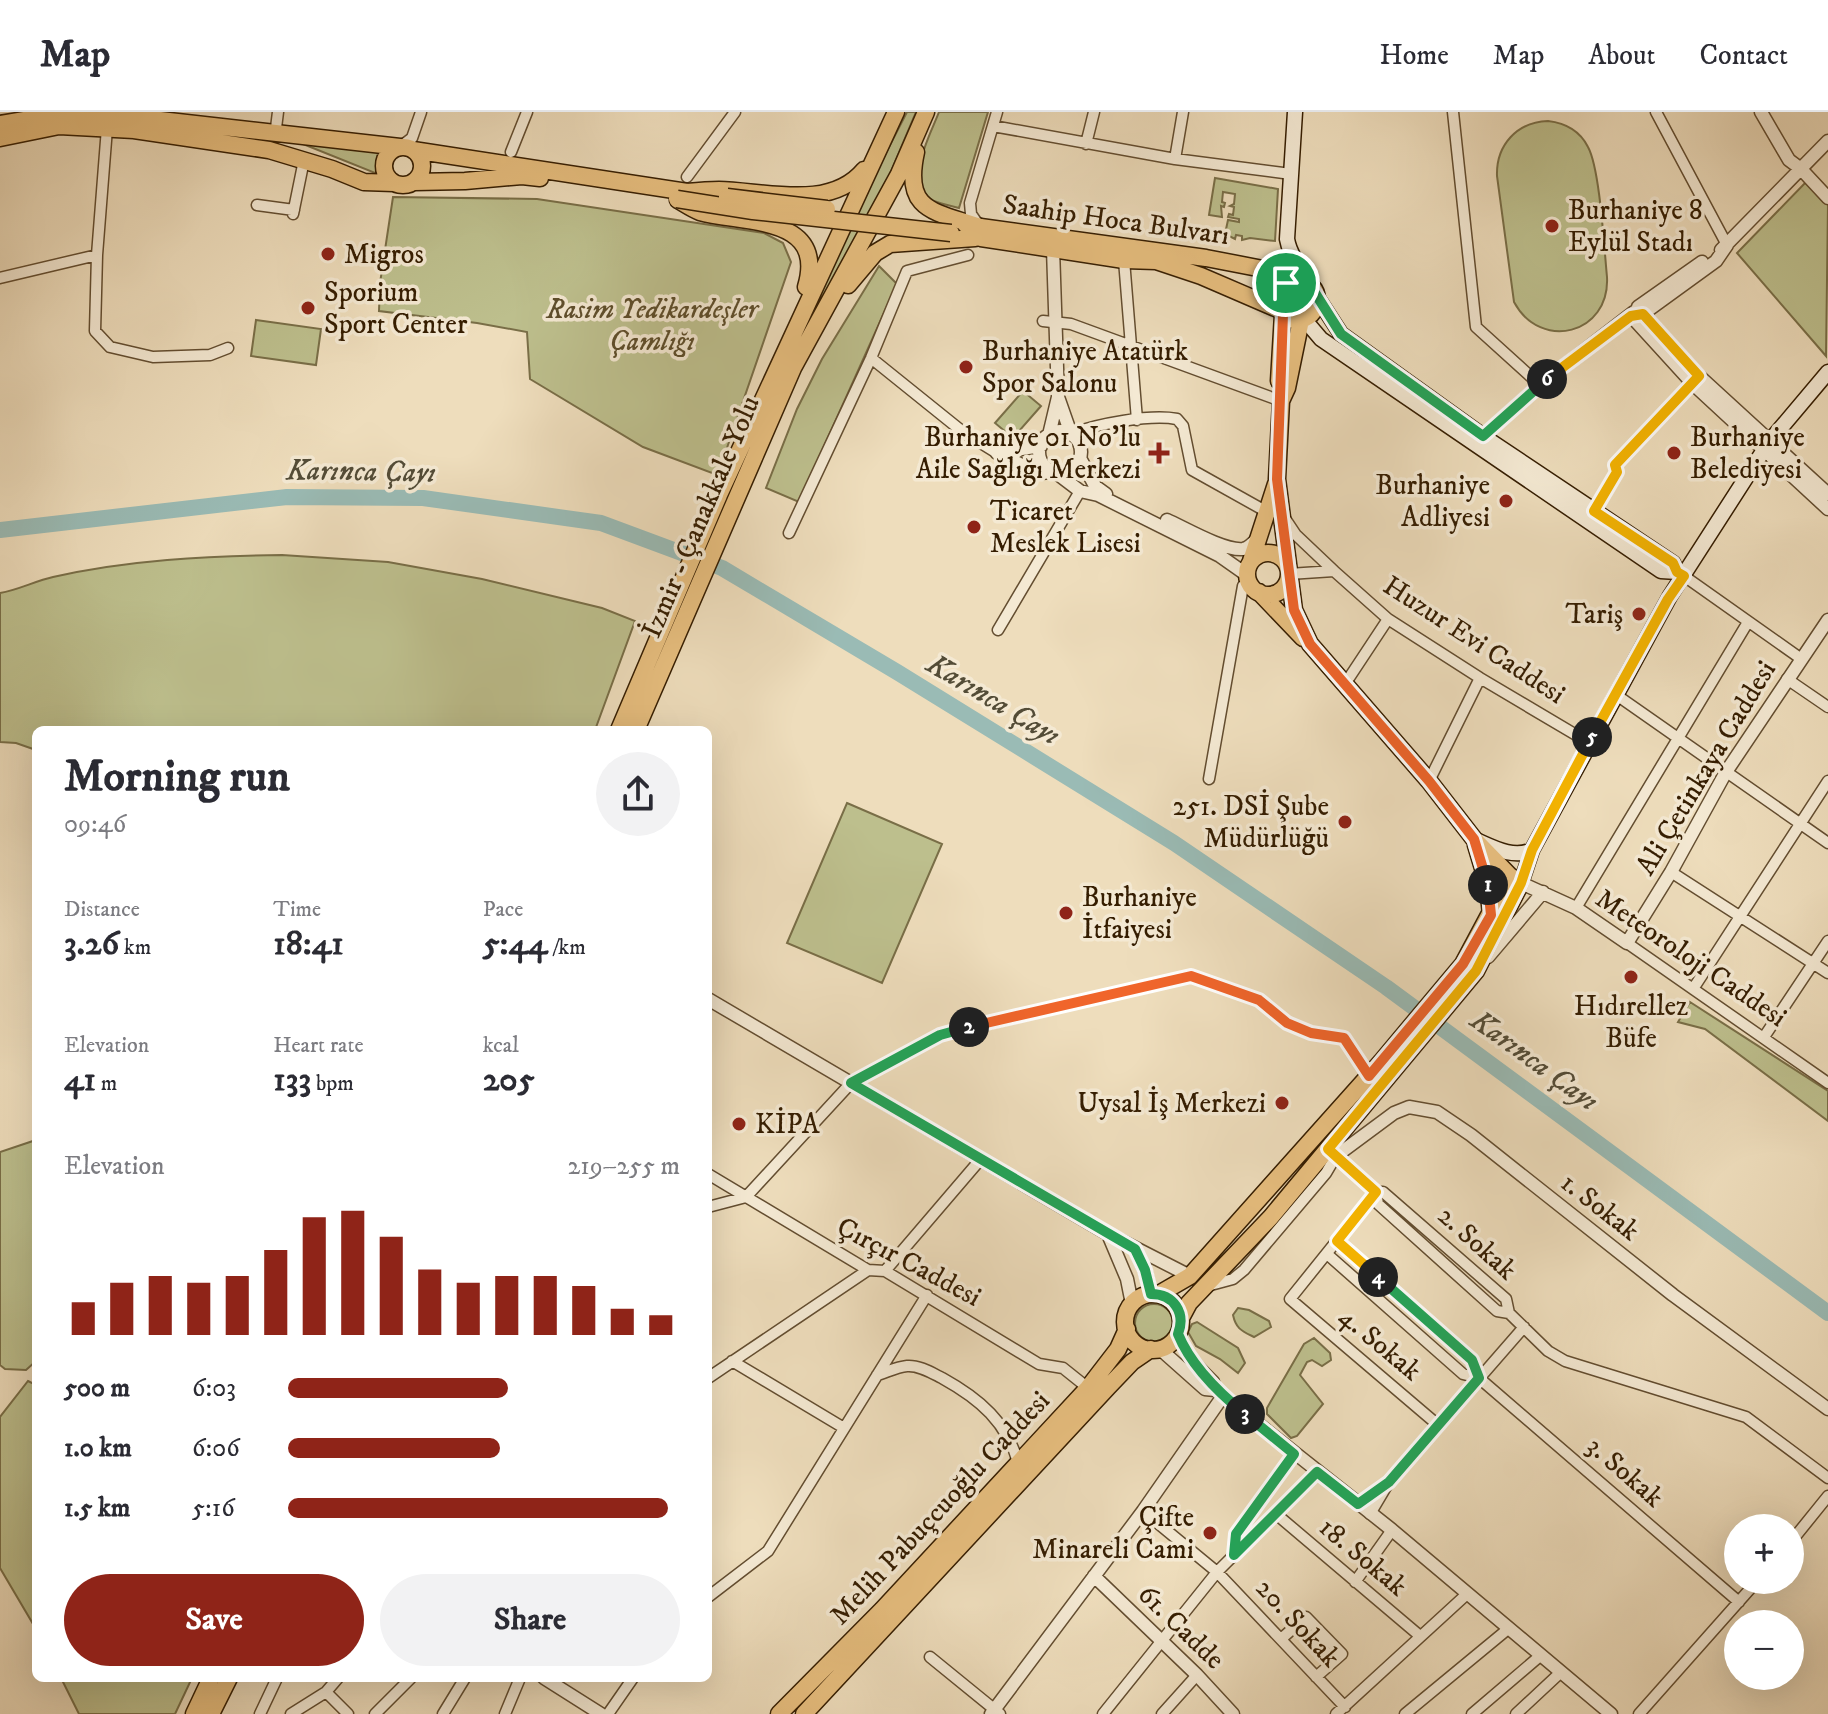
<!DOCTYPE html>
<html lang="en">
<head>
<meta charset="utf-8">
<style>
  :root { --surface:#fff; --page:#f2f2f3; --text:#2b2b33; --muted:#7c7c81; --line:#e1e1e2; --accent:#8f2418 }
  body { margin:0; font-family:"IM FELL DW Pica",serif; background:var(--page); color:var(--text); height:100vh; display:flex; flex-direction:column; font-size:30px; white-space:nowrap }
  * { box-sizing:border-box; margin:0 }
  p { font-size:26px; color:var(--muted) }
  .icon { flex:none; width:44px; height:44px; fill:none; stroke:currentColor; stroke-width:2; stroke-linecap:round; stroke-linejoin:round }
  .map { position:relative; flex:1; overflow:hidden }
  .side { position:absolute; left:32px; top:614px; width:680px; height:956px; display:flex; flex-direction:column; background:var(--surface); border-radius:12px; box-shadow:0 8px 32px #0002 }
  .side>* { flex:none }
  .controls { position:absolute; left:1724px; top:1402px; display:grid; gap:16px }
  .controls a { display:grid; place-items:center; width:80px; height:80px; border-radius:50%; background:var(--surface); box-shadow:0 8px 32px #0002; font-size:40px }
  .pin { position:absolute; display:grid; place-items:center; width:68px; height:68px; color:#fff; margin:-34px; border:4px solid #fff; border-radius:50%; box-shadow:0 2px 8px #0007 }
  .km { position:absolute; width:40px; height:40px; margin:-20px; border-radius:50%; background:#222; color:#fff; font-size:22px; line-height:40px; text-align:center }
  .round { display:grid; place-items:center; flex:none; width:84px; height:84px; border-radius:42px; background:var(--page) }
  .overview { display:flex; align-items:center; justify-content:space-between; height:136px; padding:0 32px }
  h1 { font-size:44px; font-weight:700; line-height:60px }
  .metrics { display:grid; grid-template-columns:repeat(3,1fr); gap:12px; height:136px; padding:8px 32px }
  .metrics div { display:grid; align-content:center }
  .metrics b { font-size:34px; font-weight:700 }
  .metrics small { font-size:22px; font-weight:400 }
  .metrics p { font-size:22px }
  .chart { height:224px; padding:16px 32px }
  .chart p { display:flex; justify-content:space-between }
  .chart svg { width:100%; height:144px; margin-top:8px; stroke:var(--accent); stroke-width:6 }
  .cta { display:flex; gap:16px; margin-top:auto; padding:16px 32px }
  .cta a { flex:1; height:92px; border-radius:48px; background:var(--accent); color:#fff; font-size:32px; font-weight:700; line-height:92px; text-align:center }
  .cta a+a { background:var(--page); color:var(--text) }
  ul { padding:0 32px; list-style:none; font-size:26px }
  li { display:grid; grid-template-columns:128px 96px 1fr; align-items:center; height:60px }
  li i { height:20px; border-radius:10px; background:var(--accent) }
  header { display:flex; align-items:center; gap:48px; box-sizing:border-box; height:112px; padding:0 40px; background:var(--surface); border-bottom:2px solid var(--line) }
  header strong { font-size:38px }
  nav { display:flex; gap:44px; margin-inline-start:auto; font-size:28px }
  .map>svg:first-child { display:block }
</style>
</head>
<body>
<header>
<strong>Map</strong>
<nav><a>Home</a><a>Map</a><a>About</a><a>Contact</a></nav>
</header>
<div class="map">
<svg width="1828" height="1602" viewBox="0 0 1828 1602">
  <rect width="100%" height="100%" fill="#eeddbc"/>
  <filter id="stains"><feTurbulence type="fractalNoise" baseFrequency=".0025" numOctaves="4"/><feColorMatrix values="0 0 0 0 .2 0 0 0 0 .09 0 0 0 0 .02 0 0 0 .5 -.17"/></filter>
  <radialGradient id="worn" r=".72"><stop offset=".6" stop-color="#630" stop-opacity="0"/><stop offset="1" stop-color="#630" stop-opacity=".3"/></radialGradient>
  <path fill="#bdbf8d" stroke="#796e47" stroke-width="2" d="M 907,0 L 916,0 L 874,100 L 733,377 L 729,373 L 858,95 Z
    M 939,0 L 988,0 L 959,96 C 952,94 941,92 934,89 C 902,71 930,24 939,0 Z
    M 1548,9 C 1565,11 1580,19 1588,35 C 1600,57 1604,135 1607,165 C 1610,222 1541,240 1514,190 L 1497,64 C 1496,33 1517,10 1548,9 Z
    M 288,26 L 384,39 L 378,52 L 380,63 Z
    M 1215,66 L 1278,77 L 1275,129 L 1250,126 L 1242,128 L 1242,124 L 1236,123 L 1235,127 L 1225,122 L 1228,108 L 1239,110 L 1239,107 L 1228,105 L 1229,102 L 1233,103 L 1234,95 L 1230,94 L 1234,92 L 1235,82 L 1223,80 L 1222,90 L 1225,91 L 1224,95 L 1221,94 L 1222,105 L 1209,103 Z
    M 1807,69 L 1828,92 L 1826,244 L 1737,141 Z
    M 393,85 L 537,87 L 764,121 L 783,131 L 791,150 L 719,359 L 712,361 L 643,335 L 530,267 L 527,220 L 477,211 L 379,199 L 380,171 Z
    M 879,154 L 897,172 L 799,390 L 766,376 L 797,297 L 822,247 Z
    M 256,208 L 321,217 L 316,253 L 251,244 Z
    M 1023,279 L 1041,294 L 1013,326 L 995,311 Z
    M 282,443 L 388,450 L 482,467 L 602,496 L 635,509 L 595,618 L 36,618 L 36,638 L 16,631 L 0,630 L 0,481 C 18,478 35,469 53,465 C 128,448 206,444 282,443 Z
    M 847,691 L 942,732 L 882,871 L 787,831 Z
    M 1690,890 L 1828,979 L 1828,1009 L 1705,917 L 1678,910 Z
    M 36,1028 L 36,1249 L 26,1258 L 5,1257 L 0,1253 L 0,1040 Z
    M1135 1211a19 19 0 1 1 38 0a19 19 0 1 1-38 0Z
    M 1238,1196 L 1249,1198 L 1269,1209 L 1271,1215 L 1254,1225 C 1242,1219 1236,1217 1233,1203 Z
    M 1197,1210 L 1238,1236 L 1245,1251 L 1238,1261 L 1220,1247 L 1196,1234 L 1188,1220 L 1192,1212 Z
    M 1314,1226 L 1330,1241 L 1331,1248 L 1322,1254 L 1312,1248 L 1307,1250 L 1300,1263 L 1323,1292 L 1297,1324 L 1291,1326 L 1267,1302 L 1267,1296 L 1304,1232 Z
    M 28,1269 L 36,1273 L 36,1517 L 0,1456 L 0,1305 Z
    M 61,1566 L 192,1566 L 175,1602 L 79,1602 Z"/>
  <g fill="none" stroke-linecap="round" stroke-linejoin="round">
    <path stroke="#9abbb5" stroke-width="16" d="M 0,418 L 287,385 L 423,386 L 601,411 L 722,456 L 897,560 L 1174,731 L 1386,875 L 1828,1201"/>
    <g stroke="#634d30" stroke-width="13">
      <path id="minor" d="M 1453,0 L 1476,215 L 1540,273
        M 1656,0 L 1727,133
        M 993,14 L 1175,47 L 1291,62
        M 276,16 L 278,0
        M 1086,32 L 1094,0
        M 400,35 L 412,26 L 421,0
        M 511,40 L 527,0
        M 1175,47 L 1183,0
        M 687,65 L 735,0
        M 257,93 L 294,98
        M 293,102 L 304,48
        M 980,115 L 971,102 L 970,91 L 997,0
        M 97,143 L 107,16
        M 1124,148 L 1137,308
        M 0,166 L 97,143 L 95,219 L 110,235 L 153,245 L 210,243 L 228,236
        M 1043,209 L 1071,212 L 1281,289
        M 871,246 L 963,320 L 997,341
        M 1071,322 C 1096,312 1150,302 1177,307 L 1183,314 L 1192,358 L 1269,401
        M 1594,399 L 1617,360 L 1615,353 L 1698,266
        M 1284,405 L 1296,423 L 1334,459
        M 789,421 L 871,246 L 907,159 L 968,143
        M 1289,462 L 1334,459 L 1388,507 L 1480,566 L 1588,630
        M 1684,464 L 1800,546
        M 998,518 L 1080,379
        M 1787,567 L 1828,595
        M 1345,572 L 1388,507
        M 1615,582 L 1828,731
        M 1209,667 L 1243,474 L 1248,468
        M 1429,669 L 1480,566
        M 1671,760 L 1828,861
        M 1576,796 L 1748,510
        M 1627,831 L 1828,971
        M 1693,877 L 1828,669
        M 1764,925 L 1828,829
        M 1330,1039 L 1376,1080 L 1383,1080 L 1506,1187 L 1509,1201
        M 708,1062 L 868,1158 L 885,1159 L 1039,1252 L 1063,1256 L 1088,1276
        M 1376,1080 L 1290,1187 L 1438,1313
        M 1376,1080 L 1378,1092 L 1497,1199 L 1509,1201
        M 708,1095 L 746,1085 L 851,971 L 940,923 L 1191,864 L 1259,888 L 1287,911 L 1311,921 L 1344,926 L 1369,964
        M 1337,1129 L 1472,1248 L 1479,1266
        M 1327,1142 L 1463,1262 L 1479,1266 L 1739,1490
        M 885,1159 L 980,1048
        M 1207,1174 L 1233,1167 L 1244,1158 L 1326,1061 L 1336,1044
        M 1509,1201 L 1548,1239 L 1565,1249 L 1746,1305 L 1828,1366
        M 732,1249 L 844,1316
        M 877,1263 C 887,1260 897,1255 907,1254 C 919,1253 932,1261 942,1266 C 980,1287 1007,1310 1019,1353
        M 708,1266 L 868,1158
        M 1389,1370 L 1524,1215
        M 1358,1392 L 1389,1370 L 1370,1402
        M 1143,1399 L 1217,1460 L 1345,1595
        M 1276,1402 L 1420,1524
        M 1790,1431 L 1828,1384
        M 1234,1443 L 1236,1422 L 1294,1342
        M 1355,1470 L 1392,1418
        M 708,1485 L 768,1439 L 927,1183
        M 1281,1527 L 1306,1505 L 1342,1542 L 1316,1565
        M 930,1545 L 1000,1602
        M 326,1580 L 348,1602
        M 260,1602 L 277,1566
        M 291,1602 L 326,1580 L 338,1566
        M 375,1602 L 411,1566
        M 443,1602 L 465,1566
        M 505,1602 L 520,1566
        M 608,1602 L 633,1566
        M 1103,1602 L 1217,1460 L 1317,1360
        M 1162,1602 L 1197,1563
        M 1336,1602 L 1467,1482
        M 1405,1602 L 1508,1517
        M 1472,1602 L 1540,1544
        M 1516,1602 L 1560,1561
        M 1639,1602 L 1758,1468"/>
    </g>
    <g stroke="#634d30" stroke-width="15">
      <path id="tertiary" d="M 1761,0 L 1789,48 L 1801,57 L 1828,86
        M 1727,133 L 1716,149 L 1643,202 L 1699,264 L 1828,382
        M 1721,138 L 1828,29
        M 1638,195 L 1702,150
        M 1631,204 L 1693,272 L 1828,397
        M 1058,285 L 1071,322
        M1039 340a21 21 0 1 1 42 0a21 21 0 1 1-42 0Z
        M 1049,323 L 1058,285 L 1053,137
        M 1483,324 L 1540,273 L 1634,200
        M 997,341 L 1038,361 L 1055,360 L 1080,379 L 1098,383 L 1220,444 L 1247,463
        M 997,341 L 1041,334
        M 1080,346 L 1095,374 L 1106,382
        M 1167,408 C 1185,416 1224,439 1243,437 C 1249,436 1254,430 1259,425
        M 1521,771 L 1576,796 L 1627,831 L 1671,760 L 1726,660 L 1828,508
        M 1488,845 L 1543,780
        M 708,887 L 1108,1122 L 1190,1164
        M 1336,1044 L 1394,1001 L 1409,995 L 1437,1000 L 1471,1023 L 1673,1183 L 1828,1297
        M 1108,1122 L 1127,1167 L 1132,1192
        M 1135,1137 L 1145,1158 L 1151,1182
        M 1178,1222 L 1191,1248 L 1213,1270 L 1215,1278
        M 1160,1237 L 1205,1277 L 1215,1278 L 1223,1284 L 1392,1418 L 1611,1602
        M 1094,1464 L 1197,1563 L 1233,1602
        M 544,1566 L 601,1602
        M 991,1602 L 1143,1399 L 1223,1284"/>
    </g>
    <g stroke="#351d01" stroke-width="17">
      <path id="secondary" d="M 1295,0 L 1287,127 C 1290,145 1304,160 1313,175
        M 1317,185 L 1341,222 L 1483,324 L 1673,451 L 1677,460 L 1684,464
        M 1304,207 L 1321,227 L 1661,459 L 1677,460
        M 1476,728 C 1494,736 1514,747 1532,738
        M 1521,771 L 1532,738 L 1670,484 L 1769,330 L 1828,260"/>
    </g>
    <g stroke="#351d01" stroke-width="19">
      <path id="primary" d="M 0,12 L 60,2 L 125,4 L 400,35
        M 0,26 L 59,14 L 134,18 L 269,38 L 332,57 L 364,70 L 394,71
        M384 54a19 19 0 1 1 38 0a19 19 0 1 1-38 0Z
        M 413,38 L 687,80
        M 414,70 L 465,69 L 522,64 L 540,66
        M 966,113 L 1206,146 L 1268,158 L 1279,164 L 1286,171
        M 981,126 L 1124,148 L 1156,149 L 1201,164 L 1280,198
        M1277 188a20 20 0 1 1 40 0a20 20 0 1 1-40 0Z
        M 1279,269 L 1283,202
        M1247 462a21 21 0 1 1 42 0a21 21 0 1 1-42 0Z
        M 1251,449 L 1276,372
        M 1259,480 L 1303,526
        M 1476,733 L 1488,773 L 1491,803
        M 1159,1182 L 1190,1164 L 1381,950 L 1463,852 L 1510,764
        M1125 1210a28 28 0 1 1 56 0a28 28 0 1 1-56 0Z
        M 1181,1206 L 1189,1191 L 1271,1105 L 1476,859 L 1521,771 L 1510,764 L 1474,727 L 1429,669 L 1310,532 L 1294,498 L 1277,367 L 1281,289 L 1287,276 L 1301,208
        M 779,1602 L 882,1498 L 1088,1276 L 1118,1237 L 1127,1217
        M 804,1602 L 1108,1275 L 1132,1250 L 1151,1237"/>
    </g>
    <g stroke="#351d01" stroke-width="19">
      <path id="trunk" d="M 916,40 C 903,99 933,99 980,115
        M 687,80 C 697,79 708,78 719,78 C 765,79 830,99 864,58
        M 678,88 C 685,92 692,97 700,100 C 744,112 827,103 806,175
        M 848,173 L 875,141 L 890,132 L 975,126
        M 619,618 L 719,383 L 896,0
        M 636,618 L 793,256 L 899,62 L 926,0
        M 194,1602 L 211,1566
        M 211,1602 L 229,1566"/>
    </g>
    <use href="#minor" stroke="#f4e9d3" stroke-width="10"/>
    <use href="#tertiary" stroke="#f4e9d3" stroke-width="12"/>
    <use href="#secondary" stroke="#f4e9d3" stroke-width="14"/>
    <use href="#primary" stroke="#e7be7e" stroke-width="16"/>
    <use href="#trunk" stroke="#e7be7e" stroke-width="16"/>
    <g stroke="#351d01" stroke-width="19" stroke-linecap="butt">
      <path id="primary-bridge" d="M 727,85 L 827,97
        M 677,87 L 753,99 L 951,121"/>
    </g>
    <use href="#primary-bridge" stroke="#e7be7e" stroke-width="16"/>
  </g>
  <g fill="none" stroke-linecap="round" stroke-linejoin="round">
    <g stroke="#fff" stroke-width="16">
      <path id="split-1" d="M 1286,171 C 1275,181 1275,191 1283,202 L 1277,367 L 1294,498 L 1310,532 L 1429,669 L 1474,727 L 1488,773"/>
    </g>
    <g stroke="#fff" stroke-width="16">
      <path id="split-2" d="M 969,915 L 1191,864 L 1259,888 L 1287,911 L 1311,921 L 1344,926 L 1369,964 L 1463,852 L 1491,803 L 1488,773"/>
    </g>
    <g stroke="#fff" stroke-width="16">
      <path id="split-3" d="M 969,915 L 940,923 L 851,971 L 1135,1137 L 1145,1158 L 1151,1182 C 1174,1182 1186,1201 1178,1222 C 1191,1254 1219,1281 1245,1302"/>
    </g>
    <g stroke="#fff" stroke-width="16">
      <path id="split-4" d="M 1245,1302 L 1294,1342 L 1236,1422 L 1234,1443 L 1317,1360 L 1358,1392 L 1389,1370 L 1479,1266 L 1472,1248 L 1378,1165"/>
    </g>
    <g stroke="#fff" stroke-width="16">
      <path id="split-5" d="M 1378,1165 L 1337,1129 L 1376,1080 L 1328,1037 L 1476,859 L 1521,771 L 1532,738 L 1592,625"/>
    </g>
    <g stroke="#fff" stroke-width="16">
      <path id="split-6" d="M 1547,267 L 1631,204 L 1643,202 L 1699,264 L 1615,353 L 1617,360 L 1594,399 L 1673,451 L 1677,460 L 1684,464 L 1668,487 L 1592,625"/>
    </g>
    <g stroke="#fff" stroke-width="16">
      <path id="split-7" d="M 1286,171 L 1299,168 L 1310,173 L 1341,222 L 1483,324 L 1547,267"/>
    </g>
    <use href="#split-1" stroke="#f0652b" stroke-width="10"/>
    <use href="#split-2" stroke="#f0652b" stroke-width="10"/>
    <use href="#split-3" stroke="#22a559" stroke-width="10"/>
    <use href="#split-4" stroke="#22a559" stroke-width="10"/>
    <use href="#split-5" stroke="#f5b400" stroke-width="10"/>
    <use href="#split-6" stroke="#f5b400" stroke-width="10"/>
    <use href="#split-7" stroke="#22a559" stroke-width="10"/>
  </g>
  <g fill="#8f2418" stroke="#f4e9d3" stroke-width="3">
    <circle cx="1552" cy="114" r="8"/>
    <circle cx="328" cy="142" r="8"/>
    <circle cx="308" cy="196" r="8"/>
    <circle cx="966" cy="255" r="8"/>
    <path d="M1155 329h8v8h8v8h-8v8h-8v-8h-8v-8h8z"/>
    <circle cx="1674" cy="341" r="8"/>
    <circle cx="1506" cy="389" r="8"/>
    <circle cx="974" cy="415" r="8"/>
    <circle cx="1639" cy="502" r="8"/>
    <circle cx="1345" cy="710" r="8"/>
    <circle cx="1066" cy="801" r="8"/>
    <circle cx="1631" cy="865" r="8"/>
    <circle cx="1282" cy="991" r="8"/>
    <circle cx="739" cy="1012" r="8"/>
    <circle cx="1210" cy="1421" r="8"/>
  </g>
  <g text-anchor="middle" dominant-baseline="central" stroke-width="7" stroke-linejoin="round" paint-order="stroke">
    <g font-size="28" fill="#351d01" stroke="#f4e9d3" text-anchor="start">
      <text x="1568" y="98">Burhaniye 8<tspan x="1568" dy="32">Eylül Stadı</tspan></text>
      <text x="344" y="142">Migros</text>
      <text x="324" y="180">Sporium<tspan x="324" dy="32">Sport Center</tspan></text>
      <text x="982" y="239">Burhaniye Atatürk<tspan x="982" dy="32">Spor Salonu</tspan></text>
      <text x="1141" y="325" text-anchor="end">Burhaniye 01 No'lu<tspan x="1141" dy="32">Aile Sağlığı Merkezi</tspan></text>
      <text x="1690" y="325">Burhaniye<tspan x="1690" dy="32">Belediyesi</tspan></text>
      <text x="1490" y="373" text-anchor="end">Burhaniye<tspan x="1490" dy="32">Adliyesi</tspan></text>
      <text x="990" y="399">Ticaret<tspan x="990" dy="32">Meslek Lisesi</tspan></text>
      <text x="1623" y="502" text-anchor="end">Tariş</text>
      <text x="1329" y="694" text-anchor="end">251. DSİ Şube<tspan x="1329" dy="32">Müdürlüğü</tspan></text>
      <text x="1082" y="785">Burhaniye<tspan x="1082" dy="32">İtfaiyesi</tspan></text>
      <text x="1631" y="894" text-anchor="middle">Hıdırellez<tspan x="1631" dy="32">Büfe</tspan></text>
      <text x="1266" y="991" text-anchor="end">Uysal İş Merkezi</text>
      <text x="755" y="1012">KİPA</text>
      <text x="1194" y="1405" text-anchor="end">Çifte<tspan x="1194" dy="32">Minareli Cami</tspan></text>
    </g>
    <g font-size="28" fill="#351d01" stroke="#f4e9d3">
      <text transform="translate(1116 108) rotate(8)">Saahip Hoca Bulvarı</text>
      <text transform="translate(701 405) rotate(-67)">İzmir - Çanakkale Yolu</text>
      <text transform="translate(1474 528) rotate(33)">Huzur Evi Caddesi</text>
      <text transform="translate(1706 656) rotate(-59)">Ali Çetinkaya Caddesi</text>
      <text transform="translate(1691 846) rotate(34)">Meteoroloji Caddesi</text>
      <text transform="translate(1600 1095) rotate(38)">1. Sokak</text>
      <text transform="translate(1477 1131) rotate(42)">2. Sokak</text>
      <text transform="translate(909 1150) rotate(28)">Çırçır Caddesi</text>
      <text transform="translate(1380 1232) rotate(40)">4. Sokak</text>
      <text transform="translate(1625 1360) rotate(41)">3. Sokak</text>
      <text transform="translate(940 1396) rotate(-47)">Melih Pabuçcuoğlu Caddesi</text>
      <text transform="translate(1363 1445) rotate(40)">18. Sokak</text>
      <text transform="translate(1298 1511) rotate(47)">20. Sokak</text>
      <text transform="translate(1181 1515) rotate(44)">61. Cadde</text>
    </g>
    <g font-size="28" font-style="italic" fill="#5e4e2b" stroke="#f4e9d3">
      <text x="652" y="197">Rasim Yedikardeşler<tspan x="652" dy="32">Çamlığı</tspan></text>
    </g>
    <g font-size="30" font-style="italic" fill="#534c37" stroke="#f4e9d3">
      <text transform="translate(361 360) rotate(1)">Karınca Çayı</text>
      <text transform="translate(993 588) rotate(31)">Karınca Çayı</text>
      <text transform="translate(1534 949) rotate(36)">Karınca Çayı</text>
    </g>
  </g>
  <rect width="100%" height="100%" filter="url(#stains)"/>
  <rect width="100%" height="100%" fill="url(#worn)"/>
</svg>
<div class="controls">
<a>+</a>
<a>−</a>
</div>
<div class="pin" style="left:1286px;top:171px;background:#1e9e55"><svg class="icon" aria-label="arrive" viewBox="0 0 24 24"><path d="M6 21V4h12l-3 4 3 4H6"/></svg></div>
<b class="km" style="left:1488px;top:773px">1</b>
<b class="km" style="left:969px;top:915px">2</b>
<b class="km" style="left:1245px;top:1302px">3</b>
<b class="km" style="left:1378px;top:1165px">4</b>
<b class="km" style="left:1592px;top:625px">5</b>
<b class="km" style="left:1547px;top:267px">6</b>
<section class="side">
<div class="overview"><div><h1>Morning run</h1><p>09:46</p></div><a class="round"><svg class="icon" aria-label="share" viewBox="0 0 24 24"><path d="M12 15V3M7 8l5-5 5 5M5 13v7h14v-7"/></svg></a></div>
<div class="metrics">
<div><p>Distance</p><b>3.26<small> km</small></b></div>
<div><p>Time</p><b>18:41</b></div>
<div><p>Pace</p><b>5:44<small> /km</small></b></div>
</div>
<div class="metrics">
<div><p>Elevation</p><b>41<small> m</small></b></div>
<div><p>Heart rate</p><b>133<small> bpm</small></b></div>
<div><p>kcal</p><b>205</b></div>
</div>
<div class="chart"><p><span>Elevation</span>219–255 m</p>
<svg viewBox="0 0 160 44" preserveAspectRatio="none"><path d="M5 44V34M15 44V28M25 44V26M35 44V28M45 44V26M55 44V18M65 44V8M75 44V6M85 44V14M95 44V24M105 44V28M115 44V26M125 44V26M135 44V29M145 44V36M155 44V38"/></svg>
</div>
<ul>
<li><b>500 m</b>6:03<i style="width:56%"></i></li>
<li><b>1.0 km</b>6:06<i style="width:54%"></i></li>
<li><b>1.5 km</b>5:16<i style="width:97%"></i></li>
</ul>
<div class="cta"><a>Save</a><a>Share</a></div>
</section>
</div>
</body>
</html>
